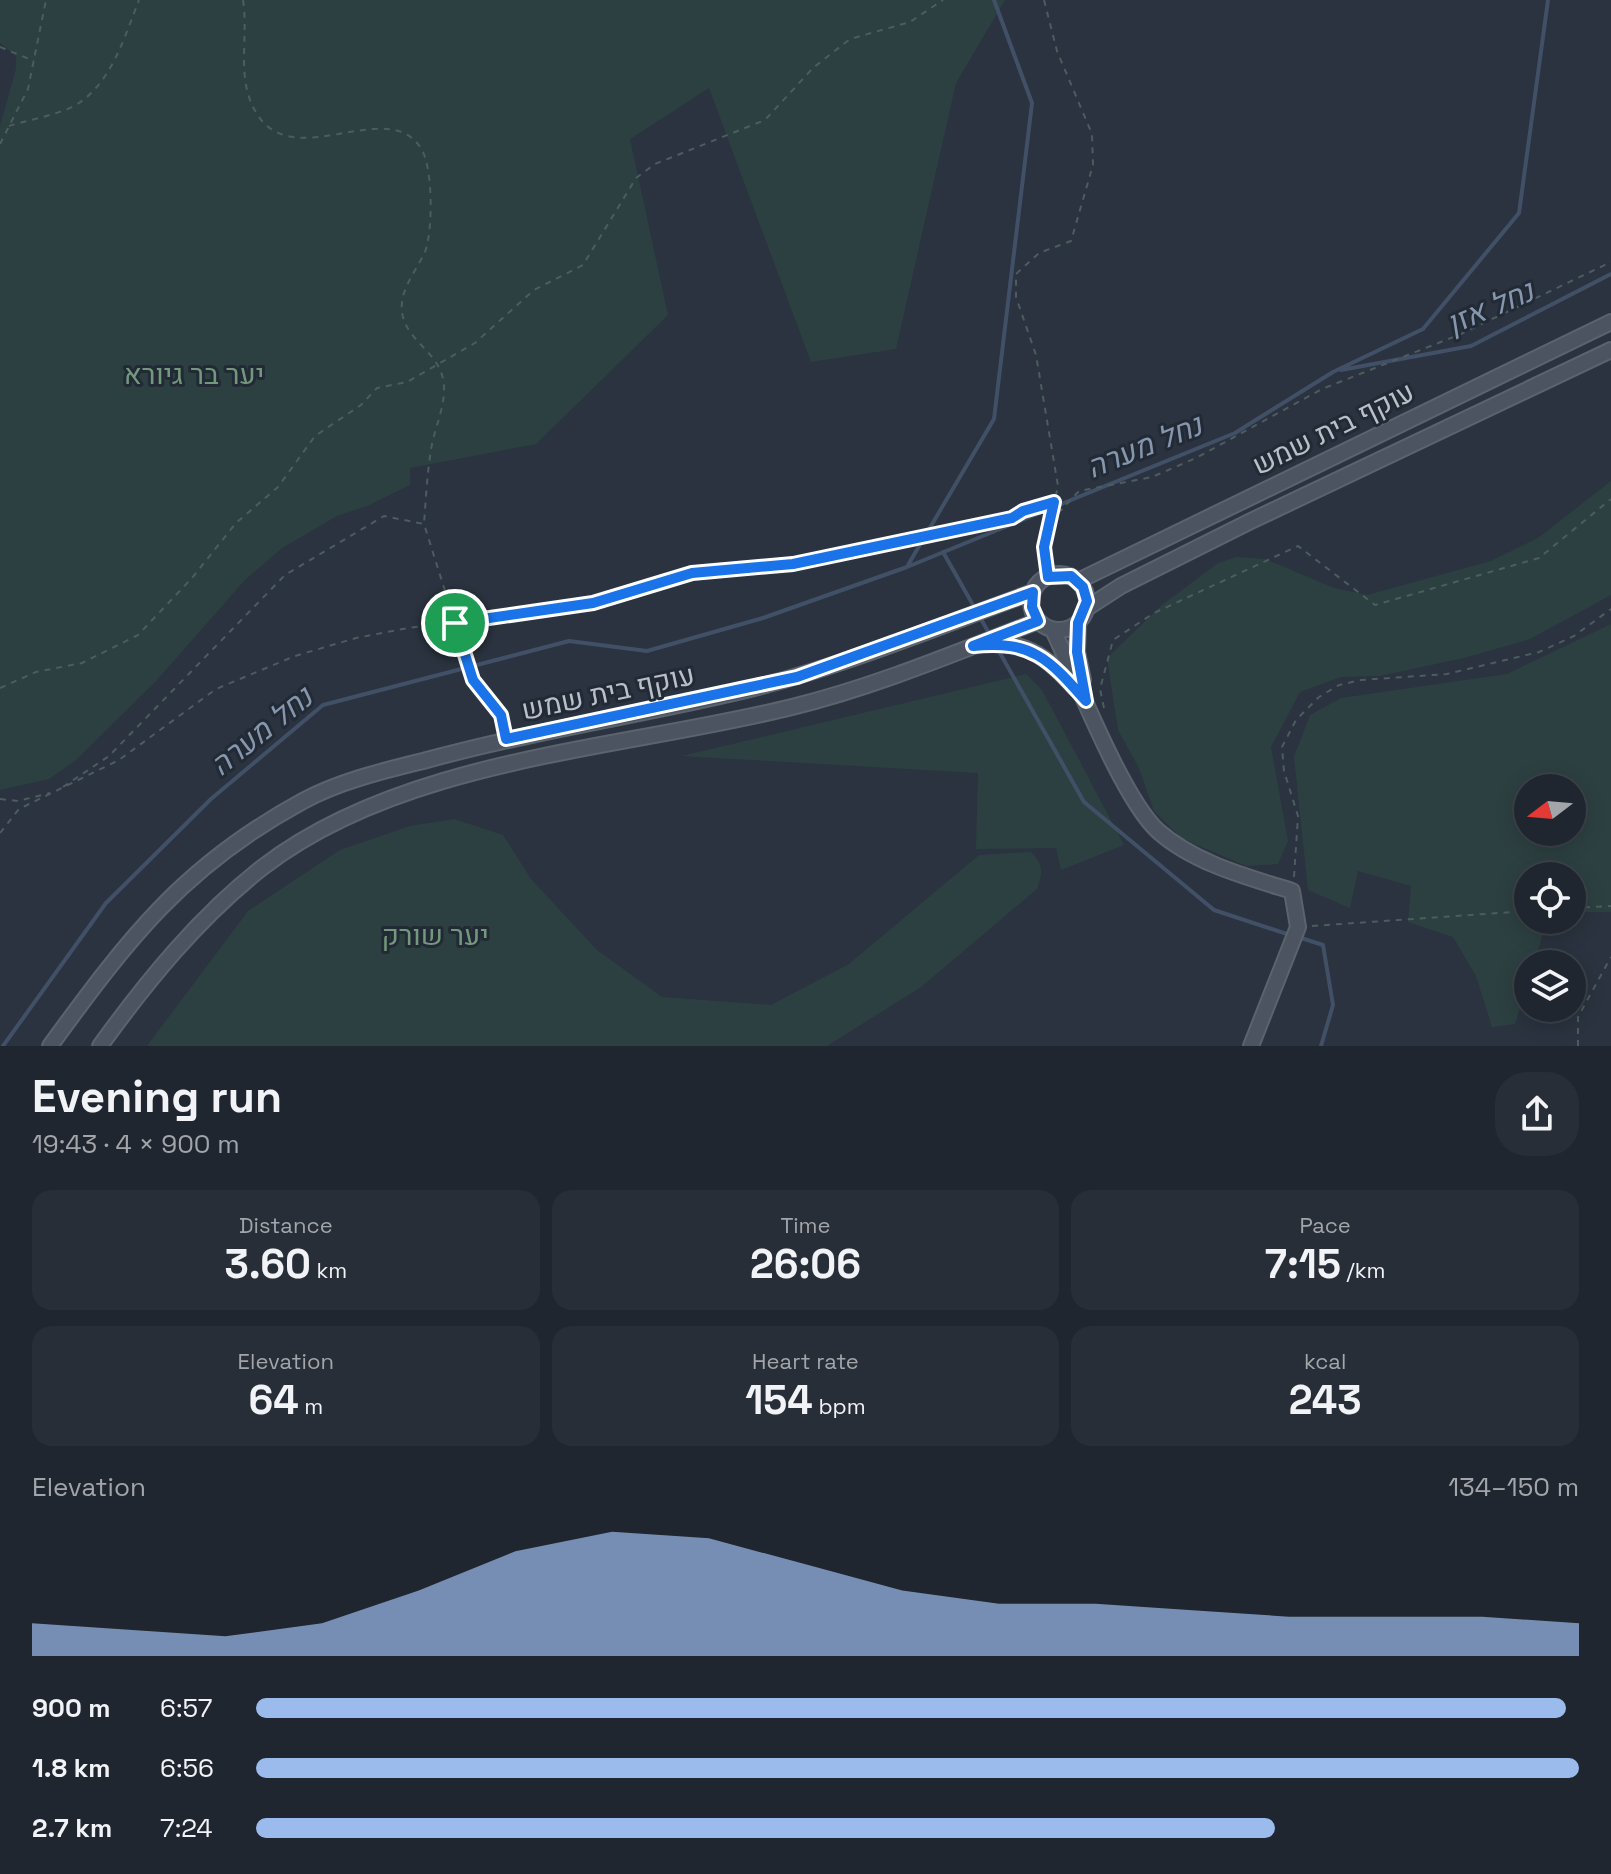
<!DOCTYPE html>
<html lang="en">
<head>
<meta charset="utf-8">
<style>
  :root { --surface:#20262f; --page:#282e37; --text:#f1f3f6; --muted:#a2a5aa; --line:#3d434b; --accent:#9cbbed }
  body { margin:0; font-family:"Space Grotesk",Heebo,sans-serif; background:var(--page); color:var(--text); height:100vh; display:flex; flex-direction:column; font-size:30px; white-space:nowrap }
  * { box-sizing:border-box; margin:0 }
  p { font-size:26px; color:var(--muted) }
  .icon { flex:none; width:44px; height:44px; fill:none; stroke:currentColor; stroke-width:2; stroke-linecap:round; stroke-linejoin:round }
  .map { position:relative; height:1046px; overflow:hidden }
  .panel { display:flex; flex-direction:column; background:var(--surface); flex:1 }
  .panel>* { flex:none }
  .needle { width:52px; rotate:254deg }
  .buttons { position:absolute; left:1514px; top:774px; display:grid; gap:16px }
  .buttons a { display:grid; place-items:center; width:72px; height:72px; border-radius:50%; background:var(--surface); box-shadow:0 4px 20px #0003,0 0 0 2px var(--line); font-size:40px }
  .pin { position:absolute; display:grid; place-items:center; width:68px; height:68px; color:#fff; margin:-34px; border:4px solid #fff; border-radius:50%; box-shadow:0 2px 8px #0007 }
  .round { display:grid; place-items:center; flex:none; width:84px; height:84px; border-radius:32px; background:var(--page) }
  .summary { display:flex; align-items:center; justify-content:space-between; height:136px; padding:0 32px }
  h1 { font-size:44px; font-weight:700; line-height:60px }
  .stats { display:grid; grid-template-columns:repeat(3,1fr); gap:12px; height:136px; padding:8px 32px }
  .stats div { display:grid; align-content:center; border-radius:20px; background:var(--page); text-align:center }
  .stats b { font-size:40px; font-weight:700 }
  .stats small { font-size:22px; font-weight:400 }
  .stats p { font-size:22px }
  .chart { height:224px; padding:16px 32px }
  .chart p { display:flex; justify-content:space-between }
  .chart svg { width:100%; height:144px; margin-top:8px; fill:var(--accent); opacity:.7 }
  ul { padding:0 32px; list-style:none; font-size:26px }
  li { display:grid; grid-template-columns:128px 96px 1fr; align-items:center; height:60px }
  li i { height:20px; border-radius:10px; background:var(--accent) }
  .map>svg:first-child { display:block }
</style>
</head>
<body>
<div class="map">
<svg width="1611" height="1046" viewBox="0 0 1611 1046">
  <rect width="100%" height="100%" fill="#2a333f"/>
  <path fill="#2d4041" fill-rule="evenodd" d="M 0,0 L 1005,0 L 956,83 L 896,349 L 811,362 L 709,88 L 630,139 L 668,315 L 536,444 L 410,468 L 410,485 L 367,506 L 337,516 L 282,548 L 245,580 L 156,681 L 75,761 L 49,779 L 0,790 L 0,126 L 16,69 L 16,56 L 0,43 Z
    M 1611,481 L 1611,595 L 1530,639 L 1464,658 L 1380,676 L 1341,677 L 1300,692 L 1271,747 L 1288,841 L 1278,864 L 1246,866 L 1181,838 L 1154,811 L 1139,768 L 1118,730 L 1107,658 L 1162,605 L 1218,563 L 1236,557 L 1265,559 L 1334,588 L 1367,595 L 1491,561 L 1538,538 Z
    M 1611,624 L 1611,912 L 1572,912 L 1572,876 L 1528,876 L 1528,920 L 1547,920 L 1534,964 L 1528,964 L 1528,983 L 1515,1024 L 1492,1027 L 1476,976 L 1453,937 L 1408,922 L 1411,886 L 1358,871 L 1350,908 L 1308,890 L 1294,757 L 1310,715 L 1341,698 L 1507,674 ZM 1528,788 L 1572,788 L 1572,832 L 1528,832 Z
    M 1026,674 L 1042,690 L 1124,845 L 1061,870 L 1056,848 L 976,849 L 978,773 L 682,756 Z
    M 454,819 L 503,835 L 531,879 L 597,950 L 662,997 L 771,1005 L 849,964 L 979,855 L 1031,852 C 1044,866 1043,872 1037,889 L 921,987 L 827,1046 L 147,1046 L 248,911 L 340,850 L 410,826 Z"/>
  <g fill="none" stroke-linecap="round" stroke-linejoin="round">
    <path stroke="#415066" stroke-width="4" d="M 1341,370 L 1471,346 L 1611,274
      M 943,552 L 990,635
      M 908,565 L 994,419 L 1032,103 L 994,0
      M 996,646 L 1084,802 L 1214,910 L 1290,935
      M 1298,937 L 1323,945 L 1333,1005 L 1321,1046
      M 3,1046 L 106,903 L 211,799 L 323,705 L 569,641 L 647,651 L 763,618 L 907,567 L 1235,433 L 1333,372 L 1423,329 L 1519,213 L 1548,0"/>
    <g stroke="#5b636d" stroke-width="18">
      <path id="secondary" d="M1031 602a28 28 0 1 1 56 0a28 28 0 1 1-56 0Z
        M 1078,581 L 1611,322
        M 1087,608 L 1121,586 L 1251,521 L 1611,350
        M 1078,623 L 1077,652 L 1083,680
        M 1053,630 C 1076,678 1122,798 1158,831 C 1194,863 1247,877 1292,891 L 1298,927 L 1251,1046
        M 988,644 C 1027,640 1051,661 1075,688
        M 50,1046 C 128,939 183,866 303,801 C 340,781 383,771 423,761 C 528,732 636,716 742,691 C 841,667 937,627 1033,592
        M 100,1046 C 147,981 199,917 263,867 C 404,758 623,749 792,707 C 877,686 957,652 1038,621"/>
    </g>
    <path stroke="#4c5c5f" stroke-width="2" stroke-dasharray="6 6" stroke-linecap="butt" d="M 243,0 C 248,31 239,67 249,97 C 280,188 387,89 422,150 C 433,170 433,231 425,252 C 418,267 404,285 402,302 C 398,338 437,348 443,379 C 448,402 434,428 431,450 C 427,474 426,499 424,523
      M 1044,0 L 1057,51 L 1092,134 L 1093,165 L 1071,241 L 1039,253 L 1016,274 L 1016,297 L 1036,355 L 1058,486 L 1044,547 L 1048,577
      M 0,47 L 34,61
      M 9,126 C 29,120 51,116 70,108 C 110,89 124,38 139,0
      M 0,144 L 28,89 L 46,0
      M 1050,522 L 1079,491 L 1152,477 L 1196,458 L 1322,389 L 1461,334 L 1611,262
      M 0,688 L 36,672 L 82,663 L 138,635 L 192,578 L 236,523 L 278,487 L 315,436 L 361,405 L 377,388 L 407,382 L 475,343 L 534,290 L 583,265 L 636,178 L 655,164 L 765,120 L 813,68 L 850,39 L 910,22 L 943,0
      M 1104,708 L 1100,689 L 1113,640 L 1154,613 L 1298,546 L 1375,605 L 1539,558 L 1611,499
      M 63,787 L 109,756 L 285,575 L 384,516 L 424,524 L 473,680 L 501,715 L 504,728
      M 0,799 L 18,801 L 50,793
      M 0,833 L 19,809 L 119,760 L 216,689 L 295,656 L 356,638 L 408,628 L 593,603 L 652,588 L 692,573 L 793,564 L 1012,518 L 1054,502
      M 1294,877 L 1298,816 L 1284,771 L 1282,747 L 1296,720 L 1319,697 L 1339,685 L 1361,680 L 1447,674 L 1539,652 L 1574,636 L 1611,609
      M 1572,908 L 1611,906
      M 1312,926 L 1528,911
      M 1578,1046 L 1578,1017 L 1611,957"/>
    <use href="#secondary" stroke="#4c5462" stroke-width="14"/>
  </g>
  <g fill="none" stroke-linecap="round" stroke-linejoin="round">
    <g stroke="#fff" stroke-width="16">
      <path id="route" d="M 1054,502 L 1044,547 L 1048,577 L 1071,576 L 1083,587 L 1087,601 L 1078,623 L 1077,652 L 1086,701 C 1049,659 1032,640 973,646 L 1038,621 L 1032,607 L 1033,592 L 797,677 L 506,739 L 501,715 L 473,680 L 455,623 L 593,603 L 692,573 L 793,564 L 1012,518 L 1023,511 Z"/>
    </g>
    <use href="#route" stroke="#1a73e8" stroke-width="10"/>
  </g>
  <g text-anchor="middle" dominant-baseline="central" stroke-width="6" stroke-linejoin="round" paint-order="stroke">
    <g font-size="28" fill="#74987d" stroke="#222a35">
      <text x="194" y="374">יער בר גיורא</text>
      <text x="435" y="935">יער שורק</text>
    </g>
    <g font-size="28" fill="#bac0ca" stroke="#222a35">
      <text transform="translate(1333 428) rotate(-26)">עוקף בית שמש</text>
      <text transform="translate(608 692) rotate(-12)">עוקף בית שמש</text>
    </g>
    <g font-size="30" font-style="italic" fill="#8696ad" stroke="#222a35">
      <text transform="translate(1490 307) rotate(-23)">נחל אזן</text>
      <text transform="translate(1144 446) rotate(-22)">נחל מערה</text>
      <text transform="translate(261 731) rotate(-39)">נחל מערה</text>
    </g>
  </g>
</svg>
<div class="buttons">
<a><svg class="needle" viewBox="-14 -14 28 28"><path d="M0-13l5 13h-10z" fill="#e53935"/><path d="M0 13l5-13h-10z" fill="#a2a5aa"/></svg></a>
<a><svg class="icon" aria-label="locate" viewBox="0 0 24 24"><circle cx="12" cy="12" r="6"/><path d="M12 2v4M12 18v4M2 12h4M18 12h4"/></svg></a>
<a><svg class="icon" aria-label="layers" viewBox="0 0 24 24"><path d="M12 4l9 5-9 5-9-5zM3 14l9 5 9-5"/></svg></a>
</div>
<div class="pin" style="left:455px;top:623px;background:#1e9e55"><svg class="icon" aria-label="arrive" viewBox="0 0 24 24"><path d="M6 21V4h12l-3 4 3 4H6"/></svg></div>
</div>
<section class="panel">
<div class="summary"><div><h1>Evening run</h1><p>19:43 · 4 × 900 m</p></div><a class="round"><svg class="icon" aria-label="share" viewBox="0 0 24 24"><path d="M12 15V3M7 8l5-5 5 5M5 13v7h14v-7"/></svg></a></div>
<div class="stats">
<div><p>Distance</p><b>3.60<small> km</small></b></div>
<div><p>Time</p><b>26:06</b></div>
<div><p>Pace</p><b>7:15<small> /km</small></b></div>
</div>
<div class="stats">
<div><p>Elevation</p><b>64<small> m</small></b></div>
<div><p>Heart rate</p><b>154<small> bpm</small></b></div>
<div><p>kcal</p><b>243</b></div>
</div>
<div class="chart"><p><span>Elevation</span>134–150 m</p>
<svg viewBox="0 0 160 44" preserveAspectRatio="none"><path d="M0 44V34L10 36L20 38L30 34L40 24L50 12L60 6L70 8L80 16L90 24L100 28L110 28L120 30L130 32L140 32L150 32L160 34V44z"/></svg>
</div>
<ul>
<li><b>900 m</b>6:57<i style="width:99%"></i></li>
<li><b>1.8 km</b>6:56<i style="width:100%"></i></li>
<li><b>2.7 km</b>7:24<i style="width:77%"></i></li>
</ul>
</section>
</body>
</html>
